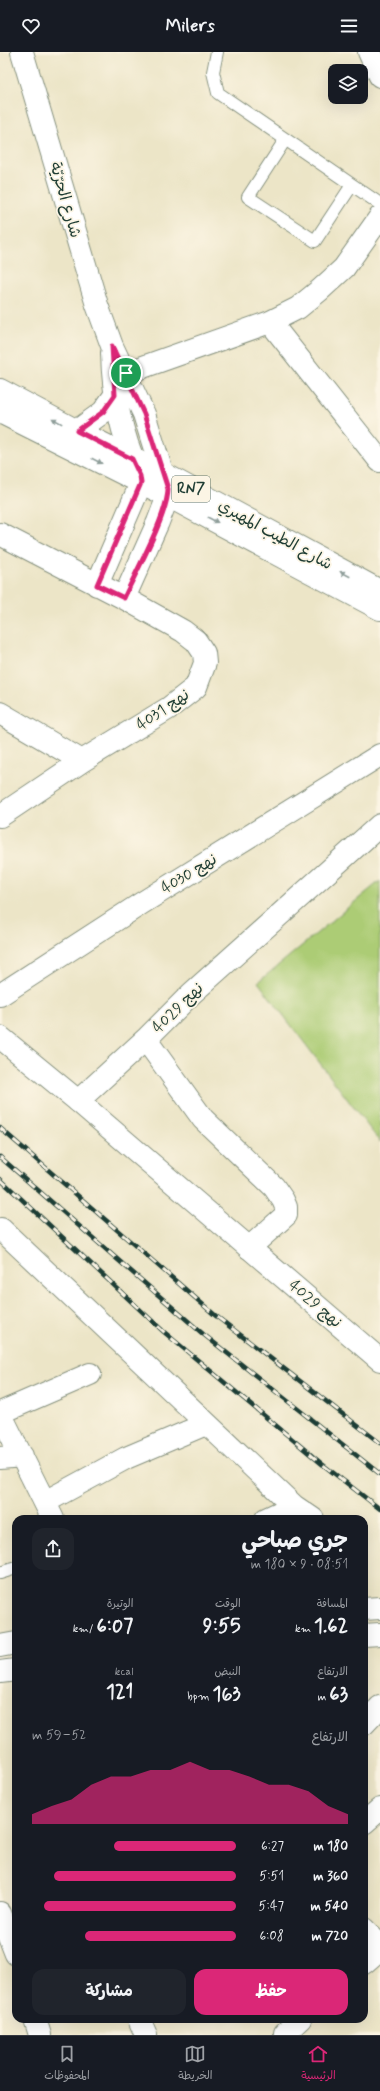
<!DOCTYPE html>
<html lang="ar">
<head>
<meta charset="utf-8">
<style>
  :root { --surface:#171b24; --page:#20242c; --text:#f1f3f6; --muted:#9ea1a6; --line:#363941; --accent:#db2777 }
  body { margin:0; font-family:Mynerve,"Playpen Sans Arabic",sans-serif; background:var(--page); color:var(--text); direction:rtl; height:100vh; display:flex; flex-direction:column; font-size:15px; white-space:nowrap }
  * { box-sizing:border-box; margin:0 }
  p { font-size:13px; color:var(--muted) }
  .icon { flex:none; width:22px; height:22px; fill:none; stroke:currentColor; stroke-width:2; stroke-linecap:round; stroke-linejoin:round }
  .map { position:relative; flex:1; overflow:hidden; direction:ltr }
  .details { position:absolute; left:12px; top:1463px; width:356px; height:508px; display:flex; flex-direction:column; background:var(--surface); border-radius:12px; box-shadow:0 4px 16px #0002; direction:rtl }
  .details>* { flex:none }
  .buttons { position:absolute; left:328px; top:12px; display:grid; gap:8px }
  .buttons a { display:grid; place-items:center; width:40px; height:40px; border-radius:8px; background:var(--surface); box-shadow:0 4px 16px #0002; font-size:20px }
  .pin { position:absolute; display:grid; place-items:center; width:34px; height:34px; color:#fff; margin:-17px; border:2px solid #fff; border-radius:50%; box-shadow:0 1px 4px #0007 }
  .round { display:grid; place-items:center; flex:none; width:42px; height:42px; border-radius:12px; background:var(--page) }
  .head { display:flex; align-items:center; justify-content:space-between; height:68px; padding:0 20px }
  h1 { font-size:22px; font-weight:700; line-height:30px }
  .metrics { display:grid; grid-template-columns:repeat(3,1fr); gap:6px; height:68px; padding:4px 20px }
  .metrics div { display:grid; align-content:center }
  .metrics b { font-size:20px; font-weight:700 }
  .metrics small { font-size:11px; font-weight:400 }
  .metrics p { font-size:11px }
  .chart { height:112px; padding:8px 20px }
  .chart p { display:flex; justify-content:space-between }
  .chart svg { width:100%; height:72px; margin-top:4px; fill:var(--accent); opacity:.7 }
  .button { display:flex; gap:8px; margin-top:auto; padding:8px 20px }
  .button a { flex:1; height:46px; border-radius:12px; background:var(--accent); color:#fff; font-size:16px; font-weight:700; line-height:46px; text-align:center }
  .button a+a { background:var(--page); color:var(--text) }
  ul { padding:0 20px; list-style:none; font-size:13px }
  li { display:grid; grid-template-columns:64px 48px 1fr; align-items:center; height:30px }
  li i { height:10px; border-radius:5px; background:var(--accent) }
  header { display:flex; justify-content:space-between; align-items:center; height:52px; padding:0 20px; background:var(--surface); font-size:18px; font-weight:700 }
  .tab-bar { display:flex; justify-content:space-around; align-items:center; height:56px; border-top:1px solid var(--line); background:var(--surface); font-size:11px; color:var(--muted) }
  .tab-bar a { display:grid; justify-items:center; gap:2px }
  .tab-bar .active { color:var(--accent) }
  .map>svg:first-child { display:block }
</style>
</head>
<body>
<header><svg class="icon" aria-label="menu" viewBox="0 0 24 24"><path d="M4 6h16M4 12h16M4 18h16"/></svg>Milers<svg class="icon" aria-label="heart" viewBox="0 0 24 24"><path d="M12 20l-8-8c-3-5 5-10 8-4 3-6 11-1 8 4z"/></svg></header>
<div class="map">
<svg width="380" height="1983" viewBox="0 0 380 1983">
  <rect width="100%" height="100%" fill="#fcf5e5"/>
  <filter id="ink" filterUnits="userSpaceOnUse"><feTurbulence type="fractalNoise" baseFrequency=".025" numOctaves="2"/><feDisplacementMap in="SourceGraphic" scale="8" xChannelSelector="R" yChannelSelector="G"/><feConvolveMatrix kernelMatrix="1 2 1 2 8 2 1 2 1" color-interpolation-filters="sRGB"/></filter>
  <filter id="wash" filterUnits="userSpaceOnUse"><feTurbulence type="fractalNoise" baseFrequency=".012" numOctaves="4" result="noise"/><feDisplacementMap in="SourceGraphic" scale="16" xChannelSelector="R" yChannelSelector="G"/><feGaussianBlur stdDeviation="0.9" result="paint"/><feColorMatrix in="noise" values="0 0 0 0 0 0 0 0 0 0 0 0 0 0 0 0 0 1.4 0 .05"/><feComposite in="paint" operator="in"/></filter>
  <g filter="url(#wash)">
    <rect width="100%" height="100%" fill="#ece5c7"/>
    <path fill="#accc74" stroke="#668454" d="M 380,829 L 380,1090 L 258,930 Z"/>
  </g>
  <g filter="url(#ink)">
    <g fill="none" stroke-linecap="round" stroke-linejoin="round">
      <g stroke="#86917e" stroke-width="14">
        <path id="service" d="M 217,0 L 213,20 L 218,41 L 380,152
          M 285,88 L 248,145 L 315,189 L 352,133
          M 0,1521 L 16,1516"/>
      </g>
      <g stroke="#86917e" stroke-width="24">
        <path id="minor" d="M 369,0 L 380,24
          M 270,270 L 380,409
          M 126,321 L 270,270 L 298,256 L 320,238 L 344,216 L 380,165
          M 0,482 L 124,546 L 183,579 L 196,589 L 204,601 L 205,611 L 196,635 L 169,656 L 82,709 L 0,764
          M 97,533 L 141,431
          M 124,546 L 158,470 L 168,444
          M 0,661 L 82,709
          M 0,943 L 142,851 L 380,703
          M 78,1049 L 148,985
          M 1,1177 L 294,1454 L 313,1467
          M 249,1196 L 286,1163 L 286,1155 L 283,1148 L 274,1135 L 203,1067 L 149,992 L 148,985 L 191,942 L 380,773
          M 0,1361 L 53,1467
          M 0,1361 L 90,1322
          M 0,1406 L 22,1404
          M 45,1450 L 126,1406 L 206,1372
          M 266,1467 L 294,1454
          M 364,1672 L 380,1655
          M 364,1771 L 380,1757
          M 0,1861 L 16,1902
          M 364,1877 L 380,1894
          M 364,1911 L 380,1897
          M 35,1967 L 40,1983
          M 139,1967 L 146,1983
          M 285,1981 L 300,1967"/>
      </g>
      <g stroke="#86917e" stroke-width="24">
        <path id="tertiary" d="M 22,0 L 97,253 L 112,294 L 144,362 L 167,436
          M 112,301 C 113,342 121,382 138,419
          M 0,985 L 78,1049 L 380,1308"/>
      </g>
      <g stroke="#86917e" stroke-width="24">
        <path id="secondary" d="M 364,1557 L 380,1556
          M 364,1583 L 380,1582
          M 0,1594 L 16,1591
          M 0,1620 L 16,1618"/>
      </g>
      <g stroke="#86917e" stroke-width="24">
        <path id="primary" d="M 0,338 L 77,379 L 164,422 L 380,539
          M 0,360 L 168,444 L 380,557
          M 77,379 L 103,360 L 115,343"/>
      </g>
      <use href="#service" stroke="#fff" stroke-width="12"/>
      <use href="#minor" stroke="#fff" stroke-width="22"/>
      <use href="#tertiary" stroke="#fff" stroke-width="22"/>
      <use href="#secondary" stroke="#fff" stroke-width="22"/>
      <use href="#primary" stroke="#fff" stroke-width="22"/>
      <g stroke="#1f3d34" stroke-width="4.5">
        <path id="rail" d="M 0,1076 L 216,1264 L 380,1391
          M 0,1105 L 203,1282 L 380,1422
          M 0,1127 L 164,1280 L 322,1412 L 380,1457"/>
      </g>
      <use href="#rail" stroke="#fcf5e5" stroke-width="3" stroke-dasharray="9" stroke-linecap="butt"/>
    </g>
    <defs><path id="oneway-solid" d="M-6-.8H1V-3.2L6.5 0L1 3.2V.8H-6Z"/></defs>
    <g fill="#8f9e9a">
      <use href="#oneway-solid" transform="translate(57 369) rotate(-151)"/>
      <use href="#oneway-solid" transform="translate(97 409) rotate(27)"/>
      <use href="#oneway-solid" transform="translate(213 468) rotate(28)"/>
      <use href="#oneway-solid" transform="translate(345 522) rotate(-153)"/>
    </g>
  </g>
  <g fill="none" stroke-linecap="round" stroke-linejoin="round" filter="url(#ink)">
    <g stroke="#fff" stroke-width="8">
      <path id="route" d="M 112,294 L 144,362 L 168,437 C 168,462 136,520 124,546 L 97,533 L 141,431 L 140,424 L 132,407 L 77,379 L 103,360 L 115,343 Z"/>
    </g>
    <use href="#route" stroke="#db2777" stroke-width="5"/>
  </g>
  <g text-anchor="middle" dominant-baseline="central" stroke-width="3.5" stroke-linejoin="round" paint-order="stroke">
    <rect fill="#fcf5e5" stroke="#617469" stroke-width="1" x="172" y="424" width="38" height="26" rx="3"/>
    <g font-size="15" font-weight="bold" fill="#1f3d34">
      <text x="191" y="437">RN7</text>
    </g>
    <g font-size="16" fill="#1f3d34" stroke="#fcf5e5">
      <text transform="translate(65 148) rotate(74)">شارع الحرّيّة</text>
      <text transform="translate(275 483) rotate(29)">شارع الطيب المهيري</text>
      <text transform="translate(163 658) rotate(-34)">نهج 4031</text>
      <text transform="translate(189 822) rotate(-31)">نهج 4030</text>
      <text transform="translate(178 956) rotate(-44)">نهج 4029</text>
      <text transform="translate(315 1252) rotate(41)">نهج 4029</text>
    </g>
  </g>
</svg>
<div class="buttons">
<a><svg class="icon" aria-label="layers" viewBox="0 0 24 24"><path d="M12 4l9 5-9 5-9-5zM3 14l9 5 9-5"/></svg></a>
</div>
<div class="pin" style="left:126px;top:321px;background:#1e9e55"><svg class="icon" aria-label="arrive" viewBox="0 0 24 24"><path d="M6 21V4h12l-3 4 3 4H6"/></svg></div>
<section class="details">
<div class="head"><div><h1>جري صباحي</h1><p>08:51 · 9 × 180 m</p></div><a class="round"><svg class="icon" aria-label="share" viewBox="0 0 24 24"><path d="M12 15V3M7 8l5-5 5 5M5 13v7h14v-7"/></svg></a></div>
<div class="metrics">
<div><p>المسافة</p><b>1.62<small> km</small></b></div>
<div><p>الوقت</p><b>9:55</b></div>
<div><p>الوتيرة</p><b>6:07<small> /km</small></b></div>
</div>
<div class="metrics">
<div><p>الارتفاع</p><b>63<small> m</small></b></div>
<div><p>النبض</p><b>163<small> bpm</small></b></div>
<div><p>kcal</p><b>121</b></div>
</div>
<div class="chart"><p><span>الارتفاع</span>52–59 m</p>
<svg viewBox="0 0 160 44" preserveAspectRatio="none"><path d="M0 44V38L10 33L20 29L30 20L40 15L50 15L60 11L70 11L80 6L90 11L100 11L110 15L120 20L130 20L140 24L150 33L160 38V44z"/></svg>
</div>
<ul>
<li><b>180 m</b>6:27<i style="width:60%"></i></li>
<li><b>360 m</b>5:51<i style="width:89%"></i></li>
<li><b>540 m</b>5:47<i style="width:94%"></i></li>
<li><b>720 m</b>6:08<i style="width:74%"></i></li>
</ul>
<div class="button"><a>حفظ</a><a>مشاركة</a></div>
</section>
</div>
<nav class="tab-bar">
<a class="active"><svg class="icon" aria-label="home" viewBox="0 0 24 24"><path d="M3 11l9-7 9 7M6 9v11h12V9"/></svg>الرئيسية</a>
<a><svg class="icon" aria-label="map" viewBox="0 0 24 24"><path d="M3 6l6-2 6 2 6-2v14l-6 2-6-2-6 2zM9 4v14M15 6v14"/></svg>الخريطة</a>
<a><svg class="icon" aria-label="saved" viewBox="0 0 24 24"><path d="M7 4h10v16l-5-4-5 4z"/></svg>المحفوظات</a>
</nav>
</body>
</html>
